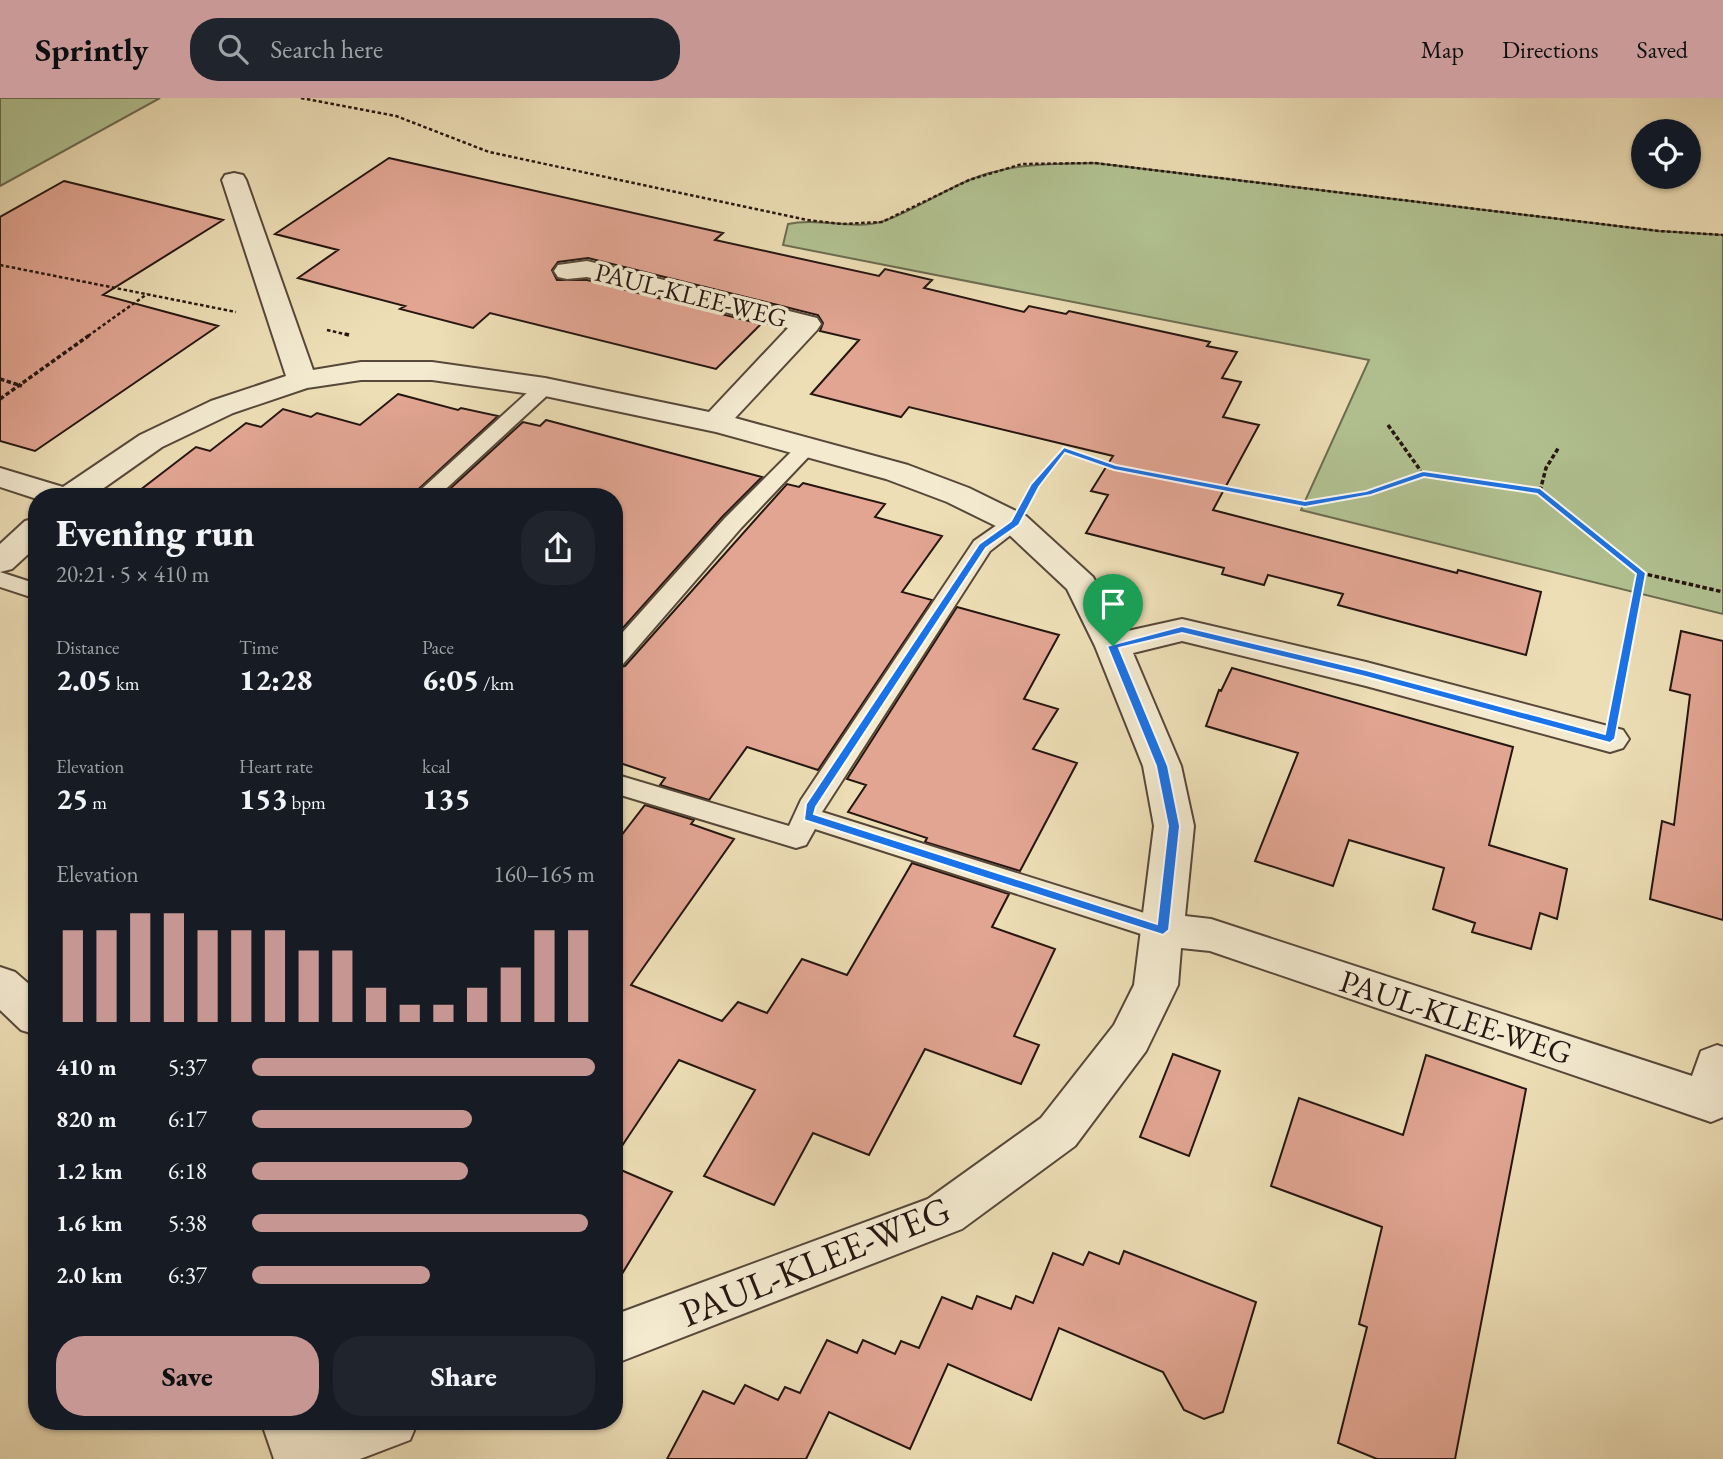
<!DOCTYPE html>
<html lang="en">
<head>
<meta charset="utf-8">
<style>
  :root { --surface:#171b24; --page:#20242c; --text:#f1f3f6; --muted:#9ea1a6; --accent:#c59692 }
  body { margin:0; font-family:"EB Garamond",serif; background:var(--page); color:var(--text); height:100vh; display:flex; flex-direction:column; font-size:26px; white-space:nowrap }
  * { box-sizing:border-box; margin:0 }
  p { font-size:23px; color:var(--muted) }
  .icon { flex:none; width:38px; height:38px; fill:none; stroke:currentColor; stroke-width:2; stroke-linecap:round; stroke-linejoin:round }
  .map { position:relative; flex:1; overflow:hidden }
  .details { position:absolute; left:28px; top:390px; width:595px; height:942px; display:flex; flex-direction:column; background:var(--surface); border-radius:28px; box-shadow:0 2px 5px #0004 }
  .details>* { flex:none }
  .buttons { position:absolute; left:1631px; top:21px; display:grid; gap:14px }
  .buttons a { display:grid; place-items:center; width:70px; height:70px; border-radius:50%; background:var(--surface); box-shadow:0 2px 5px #0004; font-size:35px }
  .pin { position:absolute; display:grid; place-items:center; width:60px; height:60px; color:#fff; margin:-72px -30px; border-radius:50% 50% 50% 0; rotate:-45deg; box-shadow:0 0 7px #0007 }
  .pin .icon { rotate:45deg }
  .round { display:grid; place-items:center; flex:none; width:74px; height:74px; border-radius:28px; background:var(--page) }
  .overview { display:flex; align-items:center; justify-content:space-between; height:119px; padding:0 28px }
  h1 { font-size:38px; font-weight:800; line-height:52px }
  .figures { display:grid; grid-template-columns:repeat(3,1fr); gap:10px; height:119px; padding:7px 28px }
  .figures div { display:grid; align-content:center }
  .figures b { font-size:30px; font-weight:800 }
  .figures small { font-size:19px; font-weight:400 }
  .figures p { font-size:19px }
  .chart { height:196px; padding:14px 28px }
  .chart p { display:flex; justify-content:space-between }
  .chart svg { width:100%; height:126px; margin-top:7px; stroke:var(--accent); stroke-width:6 }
  .action { display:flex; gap:14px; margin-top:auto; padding:14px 28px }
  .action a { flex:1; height:80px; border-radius:28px; background:var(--accent); color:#111; font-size:28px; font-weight:800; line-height:80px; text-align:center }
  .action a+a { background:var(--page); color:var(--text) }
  ul { padding:0 28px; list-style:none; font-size:23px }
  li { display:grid; grid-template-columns:112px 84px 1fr; align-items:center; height:52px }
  li i { height:18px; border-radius:9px; background:var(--accent) }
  header { display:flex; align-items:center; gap:42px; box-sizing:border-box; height:98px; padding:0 35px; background:var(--accent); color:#111 }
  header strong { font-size:33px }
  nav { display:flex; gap:38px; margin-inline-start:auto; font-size:24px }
  .search { width:490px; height:63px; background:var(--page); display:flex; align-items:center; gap:18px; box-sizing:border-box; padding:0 24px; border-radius:28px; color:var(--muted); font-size:26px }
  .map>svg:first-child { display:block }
</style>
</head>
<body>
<header>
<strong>Sprintly</strong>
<div class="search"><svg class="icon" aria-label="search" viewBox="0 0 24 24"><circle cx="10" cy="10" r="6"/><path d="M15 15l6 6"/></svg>Search here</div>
<nav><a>Map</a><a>Directions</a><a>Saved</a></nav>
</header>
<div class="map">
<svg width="1723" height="1361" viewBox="0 0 1723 1361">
  <rect width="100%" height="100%" fill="#eddeb6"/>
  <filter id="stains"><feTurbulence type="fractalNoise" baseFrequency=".00286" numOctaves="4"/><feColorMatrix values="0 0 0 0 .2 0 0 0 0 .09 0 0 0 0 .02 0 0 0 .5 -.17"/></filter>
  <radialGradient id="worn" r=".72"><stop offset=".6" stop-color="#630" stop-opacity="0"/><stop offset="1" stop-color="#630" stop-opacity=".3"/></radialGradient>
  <path fill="#b2c292" stroke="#6c6c51" stroke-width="2" d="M 0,0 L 160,0 L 0,88 Z
    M 1095,65 L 1659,133 L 1723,137 L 1723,516 L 1301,412 L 1369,262 L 783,147 L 788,126 C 819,119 854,133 884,123 C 913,113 939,95 967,83 C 1008,65 1051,66 1095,65 Z"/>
  <path fill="#e1a592" stroke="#251610" stroke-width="2" d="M 389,60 L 723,135 L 715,142 L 879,178 L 885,171 L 932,182 L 924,190 L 1024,214 L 1029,208 L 1066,216 L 1069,213 L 1210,244 L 1207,248 L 1237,254 L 1222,280 L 1241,284 L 1223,319 L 1259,327 L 1213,412 L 1457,475 L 1458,472 L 1541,494 L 1526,557 L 1338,507 L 1343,496 L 1268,477 L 1264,487 L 1222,476 L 1224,470 L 1086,435 L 1108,397 L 1091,393 L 1113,358 L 909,309 L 901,319 L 811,296 L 859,242 L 820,233 L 823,225 L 818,217 L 588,160 L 558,164 L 552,172 L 557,182 L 587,182 L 761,226 L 716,271 L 490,215 L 473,230 L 400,211 L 405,208 L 298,180 L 338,152 L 275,136 Z
    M 64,83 L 223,122 L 103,197 L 218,228 L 35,353 L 0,343 L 0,119 Z
    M 398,296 L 458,312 L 461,310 L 498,318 L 410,399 L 131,399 L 196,349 L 210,353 L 246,325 L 261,329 L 283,311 L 311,319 L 317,315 L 360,327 Z
    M 546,322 L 762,379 L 723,418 L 614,540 L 614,399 L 441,399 L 523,324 L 540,328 Z
    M 803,385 L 885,406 L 875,419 L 942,438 L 902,494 L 932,502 L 818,672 L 747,649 L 709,702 L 660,687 L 665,680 L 614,663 L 614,570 L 625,568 L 787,386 L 799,389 Z
    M 957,509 L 1059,537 L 1024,601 L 1058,611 L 1033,651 L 1077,665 L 1020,773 L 925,744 L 927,740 L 848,714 L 866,687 L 847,681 Z
    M 1681,533 L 1723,543 L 1723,822 L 1650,801 L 1662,723 L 1674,727 L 1690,597 L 1670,592 Z
    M 1232,570 L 1513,649 L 1489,747 L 1567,771 L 1557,821 L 1540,815 L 1531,851 L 1472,834 L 1475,825 L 1433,811 L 1444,770 L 1349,742 L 1333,788 L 1255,763 L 1298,655 L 1206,628 L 1219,592 L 1221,593 Z
    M 645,707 L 694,722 L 691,726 L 734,741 L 631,887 L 722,923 L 738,904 L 767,915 L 802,861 L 847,877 L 912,765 L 1009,796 L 992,829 L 1055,851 L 1014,938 L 1039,947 L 1021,986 L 925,951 L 869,1057 L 813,1035 L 774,1107 L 704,1078 L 755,992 L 679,962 L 614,1060 L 614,747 Z
    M 1173,956 L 1220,973 L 1189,1058 L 1140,1039 Z
    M 1426,957 L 1526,991 L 1455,1361 L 1377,1361 L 1338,1345 L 1367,1229 L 1359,1226 L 1382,1129 L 1271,1088 L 1299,1000 L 1403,1037 Z
    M 614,1069 L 672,1094 L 614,1189 Z
    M 1124,1153 L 1256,1204 L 1223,1314 L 1204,1321 L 1184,1312 L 1163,1274 L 1059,1230 L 1031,1302 L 948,1266 L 910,1351 L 829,1314 L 806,1361 L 667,1361 L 703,1293 L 734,1306 L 745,1287 L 778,1302 L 785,1289 L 800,1295 L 827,1242 L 857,1255 L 863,1242 L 895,1256 L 901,1243 L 919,1250 L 942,1199 L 972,1211 L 977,1198 L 1011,1211 L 1016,1198 L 1033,1205 L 1053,1155 L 1083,1167 L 1089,1154 L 1119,1166 Z"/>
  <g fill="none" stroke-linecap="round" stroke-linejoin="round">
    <g stroke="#57483a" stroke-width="4">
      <path id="lane" d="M 545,283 L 552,285 L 555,289 L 552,293 L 437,399 L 413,399 L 538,285 Z
        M 808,342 L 815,344 L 818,348 L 815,352 L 741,430 L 623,566 L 614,568 L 614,544 L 725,420 L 801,344 Z
        M 1015,418 L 1023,420 L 1026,425 L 990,453 L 822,714 L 1173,824 L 1177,832 L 1173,840 L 1163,843 L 815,731 L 806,747 L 796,750 L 614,695 L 614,676 L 789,728 L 801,702 L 974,443 L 1007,420 Z
        M 0,474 L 37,486 L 37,501 L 0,489 Z"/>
    </g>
    <g stroke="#57483a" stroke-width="4">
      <path id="street" d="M 234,75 L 243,77 L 246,82 L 313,272 L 361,264 L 432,264 L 545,280 L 709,314 L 788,230 L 587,179 L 567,181 L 558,179 L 554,173 L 558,167 L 587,163 L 817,220 L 821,226 L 817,232 L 735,320 L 908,367 L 969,390 L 1026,418 L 1093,479 L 1123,534 L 1182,521 L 1366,564 L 1623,632 L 1629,641 L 1623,650 L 1610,654 L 1366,588 L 1182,543 L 1133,555 L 1181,668 L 1194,728 L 1185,818 L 1211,821 L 1692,978 L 1701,953 L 1717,947 L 1723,949 L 1723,1019 L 1711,1024 L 1210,853 L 1181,850 L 1178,887 L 1146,953 L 1075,1048 L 962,1131 L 614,1266 L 614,1217 L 928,1101 L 1041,1020 L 1114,927 L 1134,887 L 1154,728 L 1143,668 L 1095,548 L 1067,491 L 1004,432 L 947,404 L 886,381 L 716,334 L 545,298 L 432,282 L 361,282 L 307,290 L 233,315 L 162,349 L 91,399 L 37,399 L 37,401 L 0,389 L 0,370 L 63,389 L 140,337 L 211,303 L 286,278 L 222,82 L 225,77 Z
        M 37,420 L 37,448 L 12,471 L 0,474 L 0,446 L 25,423 Z
        M 0,869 L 15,874 L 37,893 L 37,937 L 21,932 L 0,912 Z
        M 261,1323 L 418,1323 L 410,1342 L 360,1361 L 274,1361 Z"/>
    </g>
    <path stroke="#251610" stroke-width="2.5" stroke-dasharray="3.5 2.5" stroke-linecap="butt" d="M 301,0 L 396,18 L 489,54 L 807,122 L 842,126 L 882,124 L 969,82 L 1022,66 L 1095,65 L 1659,133 L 1723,137
      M 0,167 L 236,214
      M 327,232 L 349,237
      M 88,238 L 147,196"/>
    <path stroke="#251610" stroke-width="3.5" stroke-dasharray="4.5 2.5" stroke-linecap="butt" d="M 345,236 L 349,237
      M 0,281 L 22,288
      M 0,301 L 91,236
      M 1388,327 L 1423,376
      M 1032,393 L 1064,352 L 1114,369 L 1305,406 L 1368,396 L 1423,376 L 1540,393 L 1641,475 L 1630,534
      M 1540,393 L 1546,370 L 1559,349
      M 1641,475 L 1723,494"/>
    <path stroke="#251610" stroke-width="4.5" stroke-dasharray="5 3.5" stroke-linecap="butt" d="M 1617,602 L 1630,532"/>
    <use href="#lane" fill="#f3ead0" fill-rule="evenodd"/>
    <use href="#street" fill="#f3ead0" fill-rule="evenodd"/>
  </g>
  <path fill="#1a73e8" stroke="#fff" stroke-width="2" fill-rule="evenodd" d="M 1064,349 L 1116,367 L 1305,403 L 1366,393 L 1423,373 L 1540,390 L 1646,475 L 1615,641 L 1610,645 L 1366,579 L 1182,535 L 1119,550 L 1168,668 L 1180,728 L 1169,832 L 1163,837 L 804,722 L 806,706 L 979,446 L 1011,423 L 1031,386 ZM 1065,355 L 1114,372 L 1305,409 L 1371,397 L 1424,379 L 1537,396 L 1636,476 L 1605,636 L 1366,572 L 1182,528 L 1107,548 L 1156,668 L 1168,728 L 1157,826 L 814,716 L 816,709 L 986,450 L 1019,427 L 1039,389 Z"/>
  <g text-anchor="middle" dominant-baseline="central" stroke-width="7" stroke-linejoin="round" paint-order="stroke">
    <g font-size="26" fill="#251610" stroke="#f3ead0">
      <text transform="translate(691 197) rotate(14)">PAUL-KLEE-WEG</text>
    </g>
    <g font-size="32" fill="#251610" stroke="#f3ead0">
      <text transform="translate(1456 919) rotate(18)">PAUL-KLEE-WEG</text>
    </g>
    <g font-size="38" fill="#251610" stroke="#f3ead0">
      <text transform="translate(815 1163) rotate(-22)">PAUL-KLEE-WEG</text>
    </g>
  </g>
  <rect width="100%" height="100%" filter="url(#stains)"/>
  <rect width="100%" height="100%" fill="url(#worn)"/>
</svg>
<div class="buttons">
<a><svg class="icon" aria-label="locate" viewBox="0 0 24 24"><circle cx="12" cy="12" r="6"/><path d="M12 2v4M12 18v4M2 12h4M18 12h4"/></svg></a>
</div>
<div class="pin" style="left:1113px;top:548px;background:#1e9e55"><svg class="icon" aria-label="arrive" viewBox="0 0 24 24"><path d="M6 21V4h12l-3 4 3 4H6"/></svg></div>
<section class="details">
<div class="overview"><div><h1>Evening run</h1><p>20:21 · 5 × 410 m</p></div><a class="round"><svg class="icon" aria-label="share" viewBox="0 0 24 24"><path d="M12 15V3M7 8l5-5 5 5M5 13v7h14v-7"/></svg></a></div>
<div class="figures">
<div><p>Distance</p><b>2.05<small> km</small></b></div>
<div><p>Time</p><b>12:28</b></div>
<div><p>Pace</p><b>6:05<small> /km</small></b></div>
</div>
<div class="figures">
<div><p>Elevation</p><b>25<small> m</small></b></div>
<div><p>Heart rate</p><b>153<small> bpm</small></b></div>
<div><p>kcal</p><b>135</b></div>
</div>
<div class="chart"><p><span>Elevation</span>160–165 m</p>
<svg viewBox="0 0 160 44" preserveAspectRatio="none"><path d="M5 44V12M15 44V12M25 44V6M35 44V6M45 44V12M55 44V12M65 44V12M75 44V19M85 44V19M95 44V32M105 44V38M115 44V38M125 44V32M135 44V25M145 44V12M155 44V12"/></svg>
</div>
<ul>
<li><b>410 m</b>5:37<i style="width:100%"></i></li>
<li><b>820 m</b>6:17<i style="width:64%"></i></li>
<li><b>1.2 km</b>6:18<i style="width:63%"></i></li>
<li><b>1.6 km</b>5:38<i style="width:98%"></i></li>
<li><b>2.0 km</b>6:37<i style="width:52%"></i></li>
</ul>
<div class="action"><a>Save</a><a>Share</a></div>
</section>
</div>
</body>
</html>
